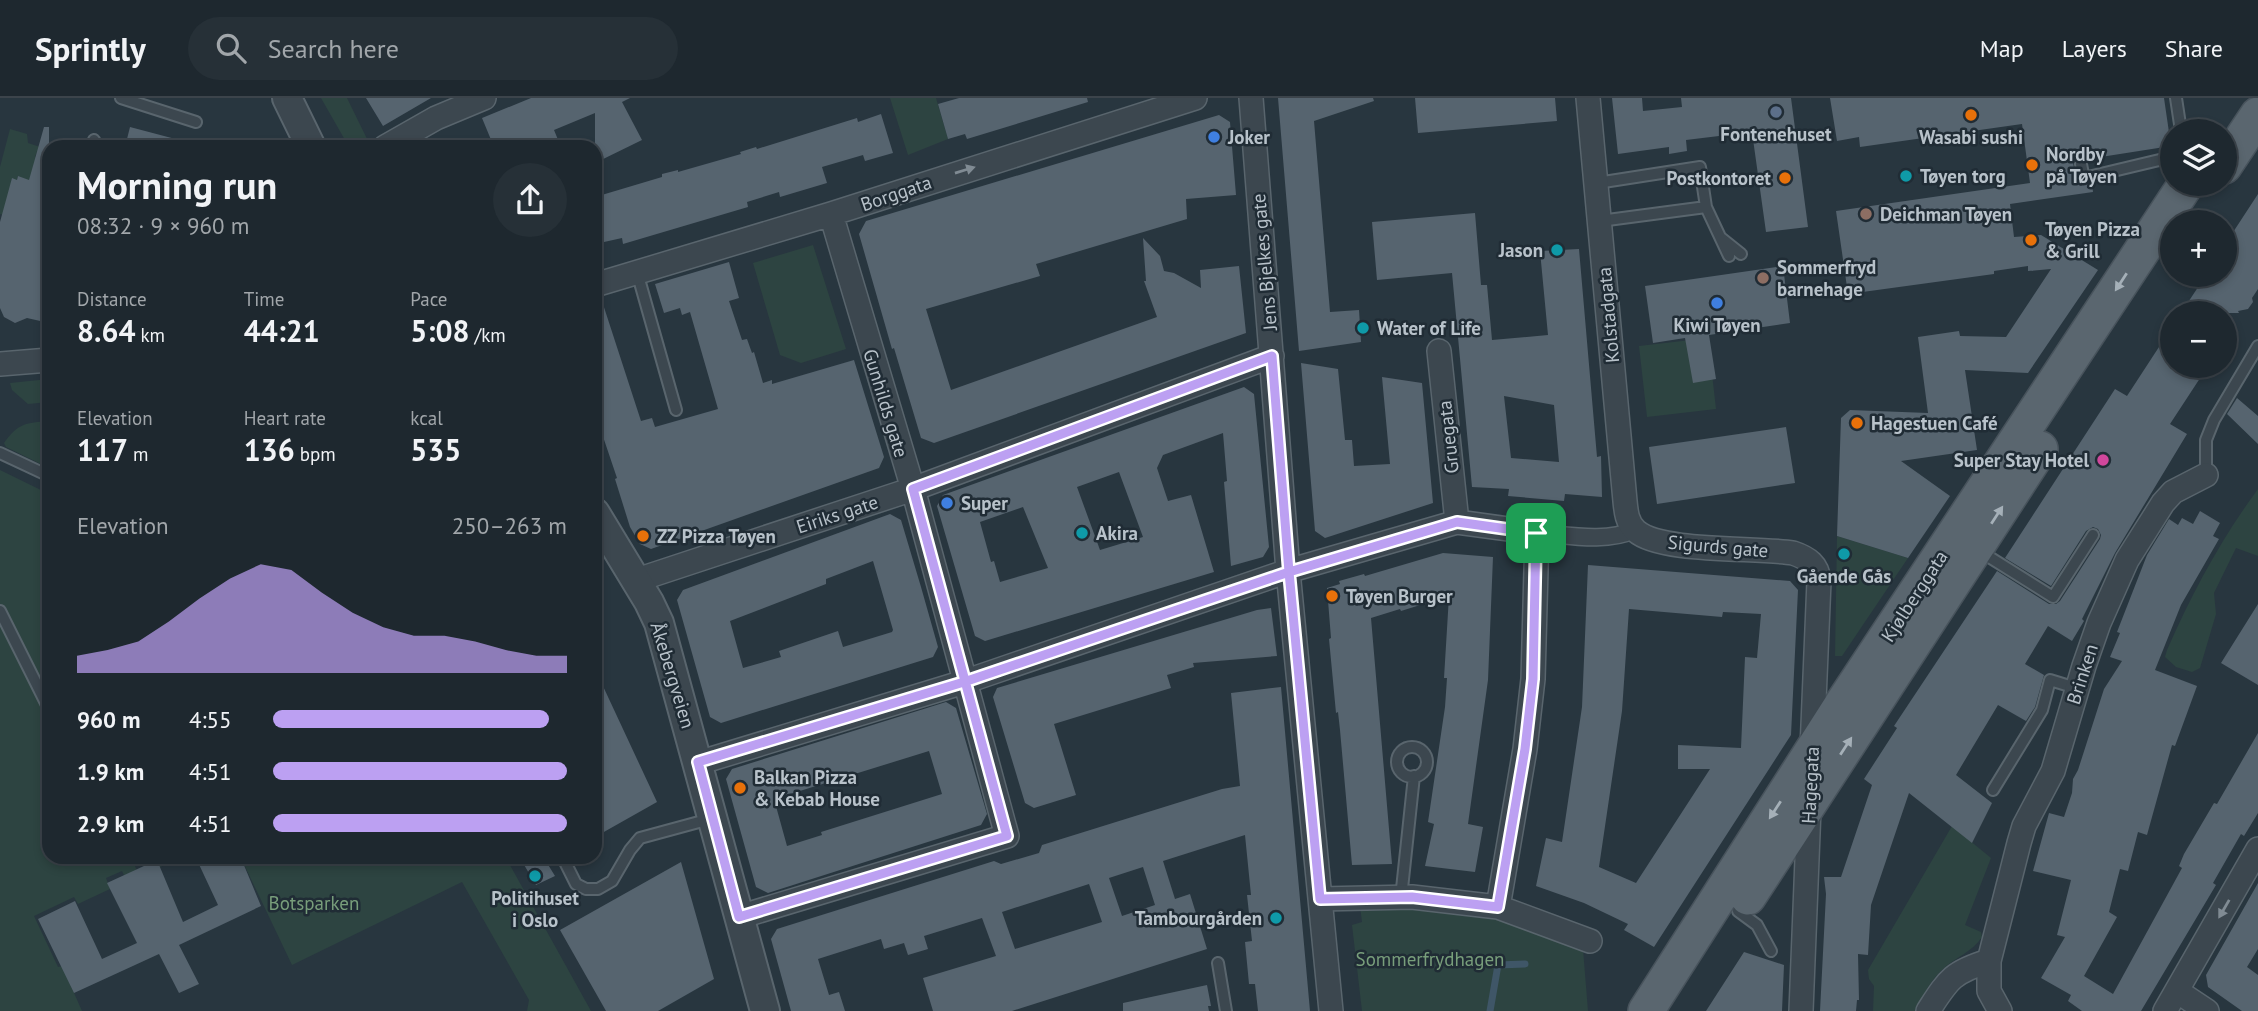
<!DOCTYPE html>
<html lang="en">
<head>
<meta charset="utf-8">
<style>
  :root { --surface:#1e282f; --page:#263037; --text:#f1f3f6; --muted:#a1a6aa; --line:#3c444b; --accent:#bca0f2 }
  body { margin:0; font-family:"PT Sans",sans-serif; background:var(--page); color:var(--text); height:100vh; display:flex; flex-direction:column; font-size:26px; white-space:nowrap }
  * { box-sizing:border-box; margin:0 }
  p { font-size:23px; color:var(--muted) }
  .icon { flex:none; width:38px; height:38px; fill:none; stroke:currentColor; stroke-width:2; stroke-linecap:round; stroke-linejoin:round }
  .map { position:relative; flex:1; overflow:hidden }
  .side { position:absolute; left:42px; top:42px; width:560px; height:724px; display:flex; flex-direction:column; background:var(--surface); border-radius:21px; box-shadow:0 4px 10px #0003,0 0 0 2px var(--line) }
  .side>* { flex:none }
  .tools { position:absolute; left:2160px; top:21px; display:grid; gap:14px }
  .tools a { display:grid; place-items:center; width:77px; height:77px; border-radius:50%; background:var(--surface); box-shadow:0 4px 10px #0003,0 0 0 2px var(--line); font-size:35px }
  .pin { position:absolute; display:grid; place-items:center; width:60px; height:60px; color:#fff; margin:-30px; border-radius:14px; box-shadow:0 4px 10px #0006 }
  .round { display:grid; place-items:center; flex:none; width:74px; height:74px; border-radius:37px; background:var(--page) }
  .overview { display:flex; align-items:center; justify-content:space-between; height:119px; padding:0 35px }
  h1 { font-size:38px; font-weight:800; line-height:52px }
  .figures { display:grid; grid-template-columns:repeat(3,1fr); gap:10px; height:119px; padding:7px 35px }
  .figures div { display:grid; align-content:center }
  .figures b { font-size:30px; font-weight:800 }
  .figures small { font-size:19px; font-weight:400 }
  .figures p { font-size:19px }
  .chart { height:196px; padding:14px 35px }
  .chart p { display:flex; justify-content:space-between }
  .chart svg { width:100%; height:126px; margin-top:7px; fill:var(--accent); opacity:.7 }
  ul { padding:0 35px; list-style:none; font-size:23px }
  li { display:grid; grid-template-columns:112px 84px 1fr; align-items:center; height:52px }
  li i { height:18px; border-radius:9px; background:var(--accent) }
  header { display:flex; align-items:center; gap:42px; box-sizing:border-box; height:98px; padding:0 35px; background:var(--surface); border-bottom:2px solid var(--line) }
  header strong { font-size:33px }
  nav { display:flex; gap:38px; margin-inline-start:auto; font-size:24px }
  .search { width:490px; height:63px; background:var(--page); display:flex; align-items:center; gap:18px; box-sizing:border-box; padding:0 24px; border-radius:38px; color:var(--muted); font-size:26px }
  .map>svg:first-child { display:block }
</style>
</head>
<body>
<header>
<strong>Sprintly</strong>
<div class="search"><svg class="icon" aria-label="search" viewBox="0 0 24 24"><circle cx="10" cy="10" r="6"/><path d="M15 15l6 6"/></svg>Search here</div>
<nav><a>Map</a><a>Layers</a><a>Share</a></nav>
</header>
<div class="map">
<svg width="2258" height="913" viewBox="0 0 2258 913">
  <rect width="100%" height="100%" fill="#28363f"/>
  <path fill="#2d4441" d="M 321,0 L 347,0 L 371,49 L 349,49 Z
    M 890,0 L 936,0 L 948,41 L 908,57 Z
    M 10,31 L 27,36 L 28,45 L 43,50 L 37,54 L 35,59 L 39,60 L 32,86 L 18,78 L 17,82 L 12,81 L 5,118 L 0,116 L 0,69 Z
    M 813,147 L 846,251 L 801,265 L 780,257 L 753,165 Z
    M 1708,240 L 1716,311 L 1647,319 L 1639,248 Z
    M 49,281 L 49,304 L 28,306 L 12,292 L 10,285 Z
    M 49,323 L 49,370 L 6,349 L 4,345 C 18,325 26,325 49,323 Z
    M 0,372 L 49,396 L 49,760 L 179,760 L 158,770 L 152,760 L 135,768 L 137,774 L 125,779 L 122,773 L 106,780 L 110,791 L 78,806 L 74,799 L 34,818 L 58,869 L 62,868 L 82,913 L 0,913 Z
    M 2258,391 L 2258,458 L 2236,450 L 2214,495 L 2216,516 L 2200,570 L 2192,574 L 2176,569 L 2165,559 L 2167,552 C 2192,495 2221,441 2258,391 Z
    M 1837,438 L 1908,460 L 1842,558 L 1835,558 Z
    M 1952,728 L 1991,760 L 1965,827 L 1981,834 L 1982,839 C 1972,854 1956,859 1943,871 C 1931,882 1922,898 1916,913 L 1873,913 L 1874,888 L 1869,881 L 1868,872 Z
    M 241,760 L 506,760 L 591,913 L 527,913 L 529,902 L 462,784 L 292,867 Z
    M 1360,808 L 1415,808 L 1495,818 L 1583,851 L 1588,913 L 1362,913 L 1352,827 L 1362,824 Z"/>
  <g fill="none" stroke-linecap="round" stroke-linejoin="round">
    <path stroke="#3f5667" stroke-width="7" d="M 1490,913 L 1498,867 L 1525,866"/>
  </g>
  <path fill="#56646f" fill-rule="evenodd" d="M 366,0 L 431,0 L 383,28 Z
    M 531,0 L 630,0 L 622,4 L 642,42 L 595,65 L 595,15 L 554,32 L 561,49 L 494,49 L 482,20 Z
    M 959,0 L 1087,0 L 1088,4 L 967,41 L 965,36 L 948,41 L 938,6 Z
    M 1278,0 L 1373,0 L 1374,3 L 1314,23 L 1330,214 L 1359,212 L 1361,244 L 1299,253 Z
    M 1415,0 L 1555,0 L 1557,23 L 1418,35 Z
    M 1612,0 L 1642,0 L 1643,13 L 1682,9 L 1681,0 L 1791,0 L 1808,129 L 1766,134 L 1752,34 L 1686,42 L 1687,53 L 1669,56 L 1669,49 L 1618,56 Z
    M 1830,0 L 2164,0 L 2171,48 L 2088,61 L 2089,64 L 2084,59 L 2079,59 L 2073,64 L 2075,78 L 2084,86 L 2092,86 L 2093,94 L 2010,106 L 2014,139 L 2041,137 L 2098,172 L 2028,275 L 1965,272 L 1977,352 L 1901,363 L 1950,398 L 1908,460 L 1837,438 L 1841,320 L 1850,312 L 1928,315 L 1918,239 L 1959,233 L 1960,238 L 2006,239 L 2051,171 L 2028,173 L 2028,168 L 1994,173 L 1994,176 L 1848,196 L 1836,113 L 2030,85 L 2022,26 L 1860,49 L 1859,39 L 1837,43 Z
    M 881,16 L 893,55 L 865,63 L 863,57 L 822,69 L 827,85 L 780,99 L 779,94 L 747,104 L 748,109 L 623,146 L 622,140 L 595,146 L 595,99 L 662,79 L 662,76 L 678,72 L 678,74 L 741,56 L 740,54 L 756,49 L 757,51 L 857,20 L 858,24 Z
    M 1219,17 L 1230,24 L 1236,97 L 1186,101 L 1187,121 L 1036,166 L 1040,178 L 926,211 L 951,292 L 1157,219 L 1144,183 L 1146,183 L 1143,140 L 1160,158 L 1164,173 L 1174,175 L 1201,190 L 1200,172 L 1239,168 L 1246,235 L 934,345 L 921,340 L 894,250 L 892,251 L 859,136 L 866,123 Z
    M 44,29 L 49,29 L 49,225 L 27,220 L 15,225 L 4,219 L 0,210 L 0,124 L 12,80 L 17,82 L 18,78 L 29,82 Z
    M 130,29 L 183,43 L 183,49 L 125,49 Z
    M 2258,96 L 2258,191 L 2252,200 L 2253,204 L 2248,211 L 2238,213 L 2239,215 L 2181,215 L 2206,177 L 2224,177 L 2224,148 Z
    M 1475,115 L 1481,187 L 1487,187 L 1492,242 L 1548,237 L 1540,153 L 1579,151 L 1597,359 L 1601,358 L 1602,399 L 1565,396 L 1564,403 L 1508,398 L 1509,391 L 1472,389 L 1452,175 L 1377,182 L 1372,124 ZM 1504,298 L 1554,307 L 1559,364 L 1511,360 Z
    M 729,164 L 739,200 L 729,203 L 742,242 L 747,241 L 752,255 L 754,254 L 763,285 L 772,282 L 772,286 L 854,262 L 884,359 L 879,370 L 651,451 L 640,446 L 630,429 L 615,381 L 617,380 L 595,315 L 595,201 L 601,200 L 641,323 L 652,320 L 655,329 L 718,311 L 690,214 L 682,217 L 680,210 L 664,215 L 655,186 Z
    M 1783,168 L 1790,225 L 1709,237 L 1716,281 L 1693,285 L 1685,240 L 1653,245 L 1645,188 Z
    M 2172,229 L 2172,268 L 2208,268 L 2170,326 L 2187,336 L 2115,455 L 2082,521 L 2084,523 L 2072,543 L 2048,528 L 2025,566 L 2044,577 L 2035,609 L 2026,623 L 1998,607 L 1956,677 L 1992,705 L 1972,745 L 1909,695 L 1871,807 L 1868,857 L 1858,856 L 1859,902 L 1857,902 L 1856,913 L 1820,913 L 1826,796 L 1824,779 L 1841,779 L 1872,687 L 1864,681 L 1897,630 L 1894,628 L 1997,473 L 2049,506 L 2056,506 L 2060,503 L 2100,441 L 2101,437 L 2098,431 L 2093,429 L 2086,433 L 2051,488 L 2005,460 L 2115,291 L 2127,298 Z
    M 1301,265 L 1338,271 L 1345,342 L 1352,342 L 1354,368 L 1390,366 L 1382,279 L 1422,285 L 1433,405 L 1325,440 L 1315,433 Z
    M 1244,289 L 1254,296 L 1269,449 L 1263,459 L 1231,468 L 1224,384 L 1227,383 L 1223,335 L 1163,357 L 1157,370 L 1168,403 L 1191,397 L 1214,474 L 985,543 L 975,538 L 937,408 L 943,397 ZM 1119,374 L 1143,439 L 1100,452 L 1077,389 ZM 1023,409 L 1048,470 L 1000,484 L 994,463 L 991,464 L 980,424 Z
    M 2237,300 L 2258,318 L 2258,346 L 2227,316 Z
    M 1786,329 L 1795,385 L 1657,406 L 1649,349 Z
    M 2200,413 L 2220,425 L 2213,438 L 2219,441 L 2181,507 L 2155,572 L 2197,588 L 2175,648 L 2172,647 L 2147,737 L 2138,734 L 2128,773 L 2120,771 L 2109,814 L 2117,819 L 2084,878 L 2113,896 L 2182,770 L 2179,768 L 2184,756 L 2214,705 L 2217,706 L 2258,635 L 2258,715 L 2244,738 L 2241,736 L 2213,785 L 2216,787 L 2141,913 L 2082,913 L 2068,903 L 2071,897 L 2041,880 L 2065,839 L 2057,837 L 2071,782 L 2033,773 L 2049,715 L 2064,719 L 2072,695 L 2073,681 L 2078,672 L 2104,591 L 2122,563 L 2110,559 L 2120,535 L 2117,534 L 2147,457 L 2169,421 L 2178,427 L 2182,420 L 2193,426 Z
    M 890,416 L 901,422 L 921,489 L 938,549 L 933,559 L 721,625 L 710,619 L 677,502 L 683,492 ZM 873,463 L 893,532 L 892,534 L 843,549 L 838,533 L 779,553 L 781,559 L 743,570 L 730,523 L 826,486 L 826,481 Z
    M 1443,455 L 1493,459 L 1488,582 L 1468,726 L 1483,729 L 1475,774 L 1425,768 L 1434,726 L 1428,724 L 1445,609 L 1447,580 L 1444,580 L 1449,498 L 1401,513 L 1400,511 L 1371,520 L 1392,766 L 1352,767 L 1340,632 L 1338,614 L 1336,615 L 1329,541 L 1331,540 L 1327,490 L 1340,486 L 1339,483 L 1364,476 L 1365,478 Z
    M 1588,467 L 1790,483 L 1798,492 L 1791,637 L 1654,849 L 1624,832 L 1628,826 L 1584,805 L 1536,788 L 1546,740 L 1562,744 L 1582,609 ZM 1629,511 L 1722,519 L 1723,514 L 1761,516 L 1757,560 L 1745,559 L 1741,650 L 1678,647 L 1678,671 L 1710,671 L 1636,785 L 1599,769 L 1622,613 Z
    M 2258,506 L 2258,587 L 2221,565 Z
    M 1271,510 L 1277,558 L 1193,565 L 1194,569 L 1167,577 L 1171,590 L 1054,626 L 1076,697 L 1034,710 L 1025,705 L 993,599 L 997,590 L 1257,512 Z
    M 595,571 L 657,704 L 595,739 Z
    M 1281,589 L 1310,913 L 1258,913 L 1255,886 L 1249,886 L 1245,844 L 1252,843 L 1247,797 L 1251,797 L 1245,737 L 1163,763 L 1175,801 L 1190,796 L 1207,851 L 1012,913 L 933,913 L 923,880 L 996,858 L 982,820 L 924,838 L 928,851 L 908,857 L 904,845 L 884,851 L 881,841 L 818,861 L 829,897 L 839,894 L 845,913 L 791,913 L 771,841 L 777,831 L 994,763 L 1001,766 L 1039,755 L 1042,747 L 1222,691 L 1240,688 L 1231,595 ZM 1143,769 L 1155,807 L 1122,818 L 1109,780 ZM 1089,786 L 1102,824 L 1015,851 L 1002,814 Z
    M 946,604 L 956,610 L 987,716 L 981,727 L 768,795 L 756,789 L 726,681 L 732,671 ZM 929,653 L 942,696 L 821,734 L 822,737 L 787,748 L 774,701 Z
    M 196,760 L 241,760 L 261,808 L 179,847 L 199,886 L 179,895 L 159,856 L 74,895 L 38,821 L 75,803 L 102,861 L 137,845 L 107,785 L 157,762 L 183,824 L 218,807 Z
    M 520,760 L 544,760 L 555,778 L 536,787 Z
    M 681,764 L 714,881 L 658,913 L 606,913 L 560,832 Z
    M 2258,785 L 2258,851 L 2247,869 L 2258,877 L 2258,913 L 2242,913 L 2208,889 L 2206,877 Z
    M 1744,854 L 1784,867 L 1782,913 L 1706,913 Z
    M 1207,887 L 1211,908 L 1208,908 L 1209,913 L 1123,913 L 1123,905 Z"/>
  <g fill="none" stroke-linecap="round" stroke-linejoin="round">
    <g stroke="#59656d" stroke-width="14">
      <path id="service" d="M 121,0 L 196,24
        M 2176,0 L 2181,33
        M 94,42 L 95,49
        M 2081,66 L 2083,76 L 2088,79 L 2172,59
        M 1597,85 L 1700,69 L 1706,109 L 1600,123
        M 1706,109 L 1729,158
        M 1721,140 L 1741,156
        M 637,174 L 676,312
        M 0,355 L 49,378
        M 2206,377 L 2206,342 L 2214,322 L 2258,248
        M 1978,452 L 2053,499 L 2093,437
        M 0,513 L 49,611
        M1397 664a15 15 0 1 1 30 0a15 15 0 1 1-30 0Z
        M 1993,692 L 2042,612 L 2050,582 L 2076,590
        M 563,760 L 576,786 L 586,791 L 598,791 L 612,783 L 630,752 L 640,740 L 710,721
        M 1401,800 L 1414,678
        M 1738,813 L 1757,827 L 1771,853
        M 1218,865 L 1226,913"/>
    </g>
    <g stroke="#59656d" stroke-width="19">
      <path id="pedestrian" d="M 1537,435 C 1567,437 1606,445 1634,432"/>
    </g>
    <g stroke="#59656d" stroke-width="26">
      <path id="minor" d="M 1251,0 L 1288,473 L 1331,913
        M 1588,0 L 1625,403 C 1626,414 1627,425 1636,433 C 1661,455 1757,449 1793,455 C 1808,460 1818,467 1819,483 L 1812,651
        M 385,49 L 436,20 L 484,0
        M 595,187 L 831,116 L 1195,0
        M 1439,253 L 1457,424
        M 0,266 L 49,262
        M 637,482 L 913,391 L 1272,258
        M 698,665 L 964,584 L 1288,473 L 1457,424 L 1537,435 L 1533,581 L 1525,651 L 1498,809
        M 1320,801 L 1412,799 L 1498,809 L 1590,843
        M 739,819 L 1007,738 L 913,391 L 831,116
        M 2177,893 L 2207,913
        M 1801,913 L 1809,710
        M 1928,913 C 1948,882 1952,874 1989,863
        M 2000,913 L 1989,893 L 1989,863 L 2019,745 L 2024,728 L 2053,673 L 2084,568 L 2099,525 L 2127,462 L 2163,405 L 2173,394 L 2206,377
        M 2165,913 L 2258,751"/>
    </g>
    <g stroke="#59656d" stroke-width="32">
      <path id="tertiary" d="M 287,0 L 311,49
        M 595,415 L 649,504 L 659,525 L 765,913"/>
    </g>
    <g stroke="#48535c" stroke-width="38">
      <path id="primary" d="M 2224,68 L 2258,17
        M 1748,799 L 2040,351
        M 1646,913 L 1843,605 L 2186,86"/>
    </g>
    <use href="#service" stroke="#3c474f" stroke-width="10"/>
    <use href="#pedestrian" stroke="#3c474f" stroke-width="16"/>
    <use href="#minor" stroke="#3c474f" stroke-width="23"/>
    <use href="#tertiary" stroke="#3c474f" stroke-width="28"/>
    <use href="#primary" stroke="#5a666f" stroke-width="35"/>
  </g>
  <defs><path id="oneway-solid" d="M-6-.8H1V-3.2L6.5 0L1 3.2V.8H-6Z" transform="scale(1.75)"/></defs>
  <g fill="#808b93">
    <use href="#oneway-solid" transform="translate(965 72) rotate(-17)"/>
    <use href="#oneway-solid" transform="translate(2224 811) rotate(120)"/>
  </g>
  <g fill="#a5b0b8">
    <use href="#oneway-solid" transform="translate(2121 184) rotate(123)"/>
    <use href="#oneway-solid" transform="translate(1997 417) rotate(-57)"/>
    <use href="#oneway-solid" transform="translate(1846 648) rotate(-57)"/>
    <use href="#oneway-solid" transform="translate(1775 712) rotate(123)"/>
  </g>
  <g fill="none" stroke-linecap="round" stroke-linejoin="round">
    <g stroke="#fff" stroke-width="14">
      <path id="route" d="M 1536,435 L 1457,424 L 1289,474 L 964,584 L 698,664 L 739,819 L 1007,738 L 913,391 L 1272,258 L 1289,474 L 1320,801 L 1412,799 L 1498,809 L 1525,651 L 1533,581 L 1536,435"/>
    </g>
    <use href="#route" stroke="#bca0f2" stroke-width="9"/>
  </g>
  <circle fill="#5c6f8a" stroke="#202c35" stroke-width="2.5" cx="1776" cy="14" r="7"/>
  <g fill="#e8710a" stroke="#202c35" stroke-width="2.5">
    <circle cx="1971" cy="17" r="7"/>
    <circle cx="2032" cy="67" r="7"/>
    <circle cx="1785" cy="80" r="7"/>
    <circle cx="2031" cy="142" r="7"/>
    <circle cx="1857" cy="325" r="7"/>
    <circle cx="643" cy="438" r="7"/>
    <circle cx="1332" cy="498" r="7"/>
    <circle cx="740" cy="690" r="7"/>
  </g>
  <g fill="#3f7fe0" stroke="#202c35" stroke-width="2.5">
    <circle cx="1214" cy="39" r="7"/>
    <circle cx="1717" cy="205" r="7"/>
    <circle cx="947" cy="405" r="7"/>
  </g>
  <g fill="#0f9aa8" stroke="#202c35" stroke-width="2.5">
    <circle cx="1906" cy="78" r="7"/>
    <circle cx="1557" cy="152" r="7"/>
    <circle cx="1363" cy="230" r="7"/>
    <circle cx="1082" cy="435" r="7"/>
    <circle cx="1844" cy="456" r="7"/>
    <circle cx="535" cy="778" r="7"/>
    <circle cx="1276" cy="820" r="7"/>
  </g>
  <g fill="#8d6e63" stroke="#202c35" stroke-width="2.5">
    <circle cx="1866" cy="116" r="7"/>
    <circle cx="1763" cy="180" r="7"/>
  </g>
  <circle fill="#d1479c" stroke="#202c35" stroke-width="2.5" cx="2103" cy="362" r="7"/>
  <g text-anchor="middle" dominant-baseline="central" stroke-width="5" stroke-linejoin="round" paint-order="stroke">
    <g font-size="19" font-weight="bold" fill="#b8c2ca" stroke="#202c35" text-anchor="start">
      <text x="1776" y="36" text-anchor="middle">Fontenehuset</text>
      <text x="1228" y="39">Joker</text>
      <text x="1971" y="39" text-anchor="middle">Wasabi sushi</text>
      <text x="2046" y="56">Nordby<tspan x="2046" dy="22">på Tøyen</tspan></text>
      <text x="1920" y="78">Tøyen torg</text>
      <text x="1771" y="80" text-anchor="end">Postkontoret</text>
      <text x="1880" y="116">Deichman Tøyen</text>
      <text x="2045" y="131">Tøyen Pizza<tspan x="2045" dy="22">&amp; Grill</tspan></text>
      <text x="1543" y="152" text-anchor="end">Jason</text>
      <text x="1777" y="169">Sommerfryd<tspan x="1777" dy="22">barnehage</tspan></text>
      <text x="1717" y="227" text-anchor="middle">Kiwi Tøyen</text>
      <text x="1377" y="230">Water of Life</text>
      <text x="1871" y="325">Hagestuen Café</text>
      <text x="2089" y="362" text-anchor="end">Super Stay Hotel</text>
      <text x="961" y="405">Super</text>
      <text x="1096" y="435">Akira</text>
      <text x="657" y="438">ZZ Pizza Tøyen</text>
      <text x="1844" y="478" text-anchor="middle">Gående Gås</text>
      <text x="1346" y="498">Tøyen Burger</text>
      <text x="754" y="679">Balkan Pizza<tspan x="754" dy="22">&amp; Kebab House</tspan></text>
      <text x="535" y="800" text-anchor="middle">Politihuset<tspan x="535" dy="22">i Oslo</tspan></text>
      <text x="1262" y="820" text-anchor="end">Tambourgården</text>
    </g>
    <g font-size="19" fill="#b8c2ca" stroke="#202c35">
      <text transform="translate(896 95) rotate(-19)">Borggata</text>
      <text transform="translate(1264 164) rotate(-95)">Jens Bjelkes gate</text>
      <text transform="translate(1608 217) rotate(-95)">Kolstadgata</text>
      <text transform="translate(886 305) rotate(73)">Gunhilds gate</text>
      <text transform="translate(1448 339) rotate(-96)">Gruegata</text>
      <text transform="translate(837 416) rotate(-18)">Eiriks gate</text>
      <text transform="translate(1718 448) rotate(5)">Sigurds gate</text>
      <text transform="translate(1914 498) rotate(-57)">Kjølberggata</text>
      <text transform="translate(2082 576) rotate(-72)">Brinken</text>
      <text transform="translate(673 577) rotate(73)">Åkebergveien</text>
      <text transform="translate(1810 687) rotate(-87)">Hagegata</text>
    </g>
    <g font-size="19" fill="#789e7b" stroke="#202c35">
      <text x="314" y="805">Botsparken</text>
      <text x="1430" y="861">Sommerfrydhagen</text>
    </g>
  </g>
</svg>
<div class="tools">
<a><svg class="icon" aria-label="layers" viewBox="0 0 24 24"><path d="M12 4l9 5-9 5-9-5zM3 14l9 5 9-5"/></svg></a>
<a>+</a>
<a>−</a>
</div>
<div class="pin" style="left:1536px;top:435px;background:#1e9e55"><svg class="icon" aria-label="arrive" viewBox="0 0 24 24"><path d="M6 21V4h12l-3 4 3 4H6"/></svg></div>
<section class="side">
<div class="overview"><div><h1>Morning run</h1><p>08:32 · 9 × 960 m</p></div><a class="round"><svg class="icon" aria-label="share" viewBox="0 0 24 24"><path d="M12 15V3M7 8l5-5 5 5M5 13v7h14v-7"/></svg></a></div>
<div class="figures">
<div><p>Distance</p><b>8.64<small> km</small></b></div>
<div><p>Time</p><b>44:21</b></div>
<div><p>Pace</p><b>5:08<small> /km</small></b></div>
</div>
<div class="figures">
<div><p>Elevation</p><b>117<small> m</small></b></div>
<div><p>Heart rate</p><b>136<small> bpm</small></b></div>
<div><p>kcal</p><b>535</b></div>
</div>
<div class="chart"><p><span>Elevation</span>250–263 m</p>
<svg viewBox="0 0 160 44" preserveAspectRatio="none"><path d="M0 44V38L10 36L20 33L30 26L40 18L50 11L60 6L70 8L80 16L90 23L100 28L110 31L120 31L130 33L140 36L150 38L160 38V44z"/></svg>
</div>
<ul>
<li><b>960 m</b>4:55<i style="width:94%"></i></li>
<li><b>1.9 km</b>4:51<i style="width:100%"></i></li>
<li><b>2.9 km</b>4:51<i style="width:100%"></i></li>
</ul>
</section>
</div>
</body>
</html>
